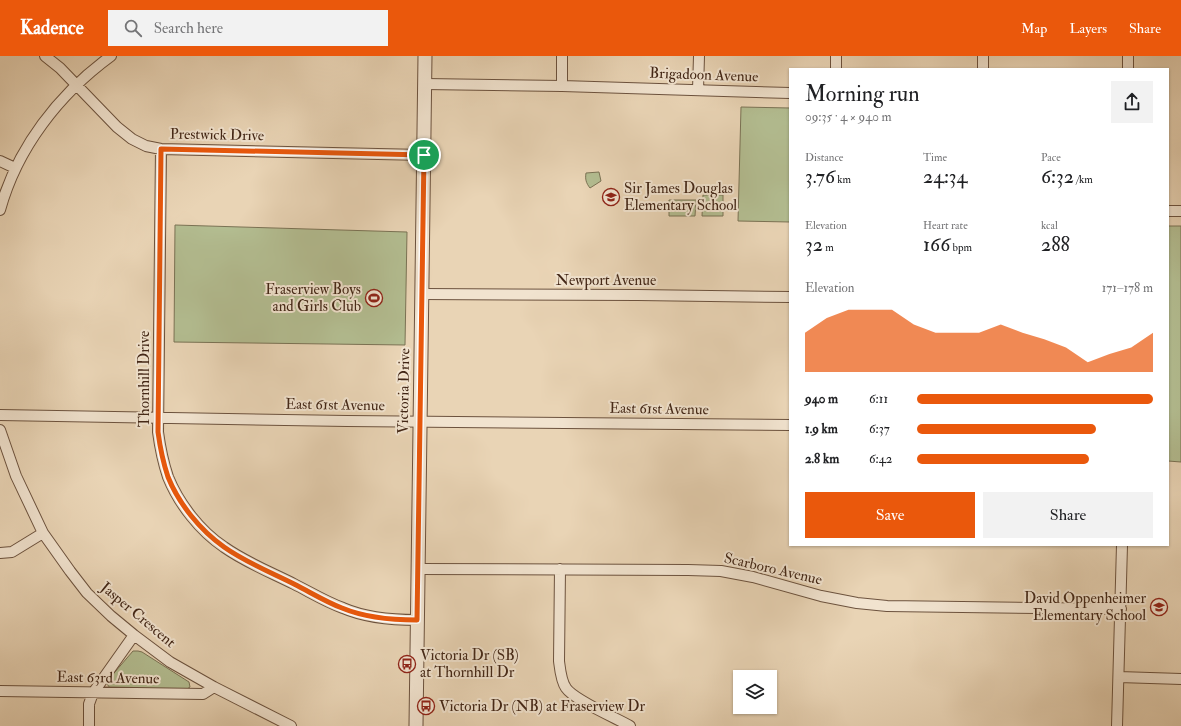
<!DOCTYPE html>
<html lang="en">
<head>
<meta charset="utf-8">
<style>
  :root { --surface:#fff; --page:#f2f2f2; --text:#202124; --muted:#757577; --accent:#ea580c }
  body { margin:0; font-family:"IM FELL Double Pica",serif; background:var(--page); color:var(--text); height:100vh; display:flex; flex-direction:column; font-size:15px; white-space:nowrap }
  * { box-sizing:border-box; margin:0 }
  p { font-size:13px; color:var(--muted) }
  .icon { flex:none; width:22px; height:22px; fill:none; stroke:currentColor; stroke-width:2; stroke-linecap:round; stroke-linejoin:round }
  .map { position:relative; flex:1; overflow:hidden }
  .side { position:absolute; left:789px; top:12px; width:380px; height:478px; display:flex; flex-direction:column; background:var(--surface); border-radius:0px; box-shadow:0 1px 3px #0004 }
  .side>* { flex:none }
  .fabs { position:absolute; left:733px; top:614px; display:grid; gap:8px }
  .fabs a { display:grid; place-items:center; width:44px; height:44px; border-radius:0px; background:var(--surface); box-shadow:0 1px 3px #0004; font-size:20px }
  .pin { position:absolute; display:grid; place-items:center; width:34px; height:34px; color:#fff; margin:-17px; border:2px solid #fff; border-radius:50%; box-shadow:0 1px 4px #0007 }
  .round { display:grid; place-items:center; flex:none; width:42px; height:42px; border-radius:0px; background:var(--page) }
  .overview { display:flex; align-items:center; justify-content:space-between; height:68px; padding:0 16px }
  h1 { font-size:22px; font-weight:600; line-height:30px }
  .stats { display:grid; grid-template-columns:repeat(3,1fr); gap:6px; height:68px; padding:4px 16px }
  .stats div { display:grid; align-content:center }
  .stats b { font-size:20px; font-weight:600 }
  .stats small { font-size:11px; font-weight:400 }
  .stats p { font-size:11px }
  .chart { height:112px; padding:8px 16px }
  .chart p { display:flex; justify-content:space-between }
  .chart svg { width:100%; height:72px; margin-top:4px; fill:var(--accent); opacity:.7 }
  .action { display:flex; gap:8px; margin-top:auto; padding:8px 16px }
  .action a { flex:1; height:46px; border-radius:0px; background:var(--accent); color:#fff; font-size:16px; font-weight:600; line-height:46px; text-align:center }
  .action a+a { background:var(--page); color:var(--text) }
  ul { padding:0 16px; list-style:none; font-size:13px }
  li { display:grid; grid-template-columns:64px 48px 1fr; align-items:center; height:30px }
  li i { height:10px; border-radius:5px; background:var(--accent) }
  header { display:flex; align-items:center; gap:24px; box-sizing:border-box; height:56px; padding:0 20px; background:var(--accent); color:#fff }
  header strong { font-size:19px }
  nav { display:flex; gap:22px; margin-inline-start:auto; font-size:14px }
  .search { width:280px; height:36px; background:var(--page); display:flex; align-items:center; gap:10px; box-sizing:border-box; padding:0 14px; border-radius:0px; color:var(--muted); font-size:15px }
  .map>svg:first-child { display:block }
</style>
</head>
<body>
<header>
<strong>Kadence</strong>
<div class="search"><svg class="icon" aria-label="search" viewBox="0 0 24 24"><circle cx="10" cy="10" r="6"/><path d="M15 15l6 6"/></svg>Search here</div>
<nav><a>Map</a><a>Layers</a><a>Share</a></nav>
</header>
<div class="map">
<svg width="1181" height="670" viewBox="0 0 1181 670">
  <rect width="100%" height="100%" fill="#e9d4b5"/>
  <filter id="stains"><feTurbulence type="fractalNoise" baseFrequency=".005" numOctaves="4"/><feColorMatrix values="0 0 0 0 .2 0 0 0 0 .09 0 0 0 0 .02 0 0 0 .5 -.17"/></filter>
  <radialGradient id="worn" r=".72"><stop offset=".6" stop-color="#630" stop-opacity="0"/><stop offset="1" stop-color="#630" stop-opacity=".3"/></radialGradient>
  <path fill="#b3bd91" stroke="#7a7254" d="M 741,51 L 790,52 L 790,166 L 738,165 Z
    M 599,116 L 601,125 L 590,132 C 586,127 585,123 586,117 Z
    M 703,139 L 723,139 L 723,160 L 702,160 Z
    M 669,144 L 696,144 L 695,160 L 669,160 Z
    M 175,169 L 407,176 L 405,289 L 174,286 Z
    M 1168,170 L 1181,170 L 1181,406 L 1168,405 Z
    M 133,595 L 138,595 L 142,596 L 189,626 L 190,631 L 187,633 L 110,632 L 107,628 L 108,624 Z"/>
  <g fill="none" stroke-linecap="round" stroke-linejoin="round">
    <g stroke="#6c523e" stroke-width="12">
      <path id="minor" d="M 45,0 L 60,12 L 117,71 L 132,83 L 146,90 L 161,93 L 423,99
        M 1128,0 L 1128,13
        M 836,13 L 836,0
        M 983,13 L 983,0
        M 425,28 L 562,30 L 790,37
        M 562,30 L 562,0
        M 698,34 L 699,0
        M 161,93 L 158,376 C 160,391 163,406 168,421 C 179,448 200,475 224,491 C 245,506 270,516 294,528 C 310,536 326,546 343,552 C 366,562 392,564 417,564
        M 0,105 L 15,112
        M 0,154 C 17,92 59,38 111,0
        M 1168,155 L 1181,155
        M 422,238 L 638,239 L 790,241
        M 0,359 L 347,365 L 790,369
        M 0,374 L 16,420 L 43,477 L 70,515 L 87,537 L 111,560 L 134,579 L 170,606 L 214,631 L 291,670
        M 0,497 L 12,496 L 43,477
        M 418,513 L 688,514 L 721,515 L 753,521 L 821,540 L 857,547 L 887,550 L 1121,553
        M 560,513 L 559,605 C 560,613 561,625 566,632 C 574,644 616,662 630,670
        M 1119,621 L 1181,623
        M 0,635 L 203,638 L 214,631
        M 89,670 L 89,648 L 93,637 L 134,579
        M 1117,670 L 1122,489"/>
    </g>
    <g stroke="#6c523e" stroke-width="15">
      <path id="tertiary" d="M 416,670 L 425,0"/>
    </g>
    <use href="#minor" stroke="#f1e3cf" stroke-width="10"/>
    <use href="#tertiary" stroke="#f1e3cf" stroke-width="13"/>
  </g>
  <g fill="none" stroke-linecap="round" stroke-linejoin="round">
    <g stroke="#fff" stroke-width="8">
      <path id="route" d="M 161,93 L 424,99 L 417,564 C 392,564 366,562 342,552 C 326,546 310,536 294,528 C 270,516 245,506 224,491 C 200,474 179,448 168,421 C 163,406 160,391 158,376 Z"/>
    </g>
    <use href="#route" stroke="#ea580c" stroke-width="5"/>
  </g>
  <defs>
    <g id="school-ring" transform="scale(0.9)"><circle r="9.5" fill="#f1e3cf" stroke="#8f2418" stroke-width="1.5"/><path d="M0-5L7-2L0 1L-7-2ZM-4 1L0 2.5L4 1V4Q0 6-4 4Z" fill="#8f2418"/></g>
    <g id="stadium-ring" transform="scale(0.9)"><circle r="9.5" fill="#f1e3cf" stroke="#8f2418" stroke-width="1.5"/><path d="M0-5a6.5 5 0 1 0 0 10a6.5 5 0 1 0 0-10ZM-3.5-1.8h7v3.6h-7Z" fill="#8f2418"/></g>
    <g id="bus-ring" transform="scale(0.9)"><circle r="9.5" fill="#f1e3cf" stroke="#8f2418" stroke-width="1.5"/><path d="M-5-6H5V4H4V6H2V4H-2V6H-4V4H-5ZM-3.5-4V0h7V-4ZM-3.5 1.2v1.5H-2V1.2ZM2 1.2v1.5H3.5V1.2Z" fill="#8f2418"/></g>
  </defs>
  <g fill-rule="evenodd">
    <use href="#school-ring" x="611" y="141"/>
    <use href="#stadium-ring" x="374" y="242"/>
    <use href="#school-ring" x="1159" y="551"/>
    <use href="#bus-ring" x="407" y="608"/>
    <use href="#bus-ring" x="426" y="650"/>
  </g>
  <g text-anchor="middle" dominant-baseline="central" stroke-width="4" stroke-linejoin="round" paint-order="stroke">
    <g font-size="15" fill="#422616" stroke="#f1e3cf">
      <text transform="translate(704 19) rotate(2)">Brigadoon Avenue</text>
      <text transform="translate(217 79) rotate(1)">Prestwick Drive</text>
      <text x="606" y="224">Newport Avenue</text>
      <text transform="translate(144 323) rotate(-90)">Thornhill Drive</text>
      <text transform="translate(404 335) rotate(-89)">Victoria Drive</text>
      <text transform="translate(335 349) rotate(1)">East 61st Avenue</text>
      <text transform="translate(659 353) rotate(1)">East 61st Avenue</text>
      <text transform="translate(773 513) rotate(13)">Scarboro Avenue</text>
      <text transform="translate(138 559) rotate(40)">Jasper Crescent</text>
      <text transform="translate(108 622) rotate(1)">East 63rd Avenue</text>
    </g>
    <g font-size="15" fill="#422616" stroke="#f1e3cf" text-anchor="start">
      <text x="624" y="132">Sir James Douglas<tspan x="624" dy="17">Elementary School</tspan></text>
      <text x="361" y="233" text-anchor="end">Fraserview Boys<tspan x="361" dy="17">and Girls Club</tspan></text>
      <text x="1146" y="542" text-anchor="end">David Oppenheimer<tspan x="1146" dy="17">Elementary School</tspan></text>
      <text x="420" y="599">Victoria Dr (SB)<tspan x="420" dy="17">at Thornhill Dr</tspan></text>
      <text x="439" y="650">Victoria Dr (NB) at Fraserview Dr</text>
    </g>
  </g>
  <rect width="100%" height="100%" filter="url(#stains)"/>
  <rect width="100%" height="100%" fill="url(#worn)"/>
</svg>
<div class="fabs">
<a><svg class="icon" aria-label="layers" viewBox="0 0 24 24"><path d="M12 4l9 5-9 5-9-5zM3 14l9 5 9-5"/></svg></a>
</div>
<div class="pin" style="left:424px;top:99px;background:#1e9e55"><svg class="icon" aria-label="arrive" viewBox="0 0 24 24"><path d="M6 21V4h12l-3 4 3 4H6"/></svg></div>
<section class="side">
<div class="overview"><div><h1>Morning run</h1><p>09:35 · 4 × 940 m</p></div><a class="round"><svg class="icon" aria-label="share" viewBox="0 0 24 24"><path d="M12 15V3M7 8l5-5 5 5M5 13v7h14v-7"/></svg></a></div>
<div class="stats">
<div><p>Distance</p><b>3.76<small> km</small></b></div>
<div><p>Time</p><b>24:34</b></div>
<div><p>Pace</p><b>6:32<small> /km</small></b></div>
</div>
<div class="stats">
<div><p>Elevation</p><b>32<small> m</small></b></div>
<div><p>Heart rate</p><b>166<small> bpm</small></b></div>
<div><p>kcal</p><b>288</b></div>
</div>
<div class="chart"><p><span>Elevation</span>171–178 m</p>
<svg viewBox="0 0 160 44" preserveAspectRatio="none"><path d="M0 44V20L10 11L20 6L30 6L40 6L50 15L60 20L70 20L80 20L90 15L100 20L110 24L120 29L130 38L140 33L150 29L160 20V44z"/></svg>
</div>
<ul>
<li><b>940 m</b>6:11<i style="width:100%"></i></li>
<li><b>1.9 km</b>6:37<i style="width:76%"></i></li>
<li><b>2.8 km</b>6:42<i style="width:73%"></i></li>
</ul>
<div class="action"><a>Save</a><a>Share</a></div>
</section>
</div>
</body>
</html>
